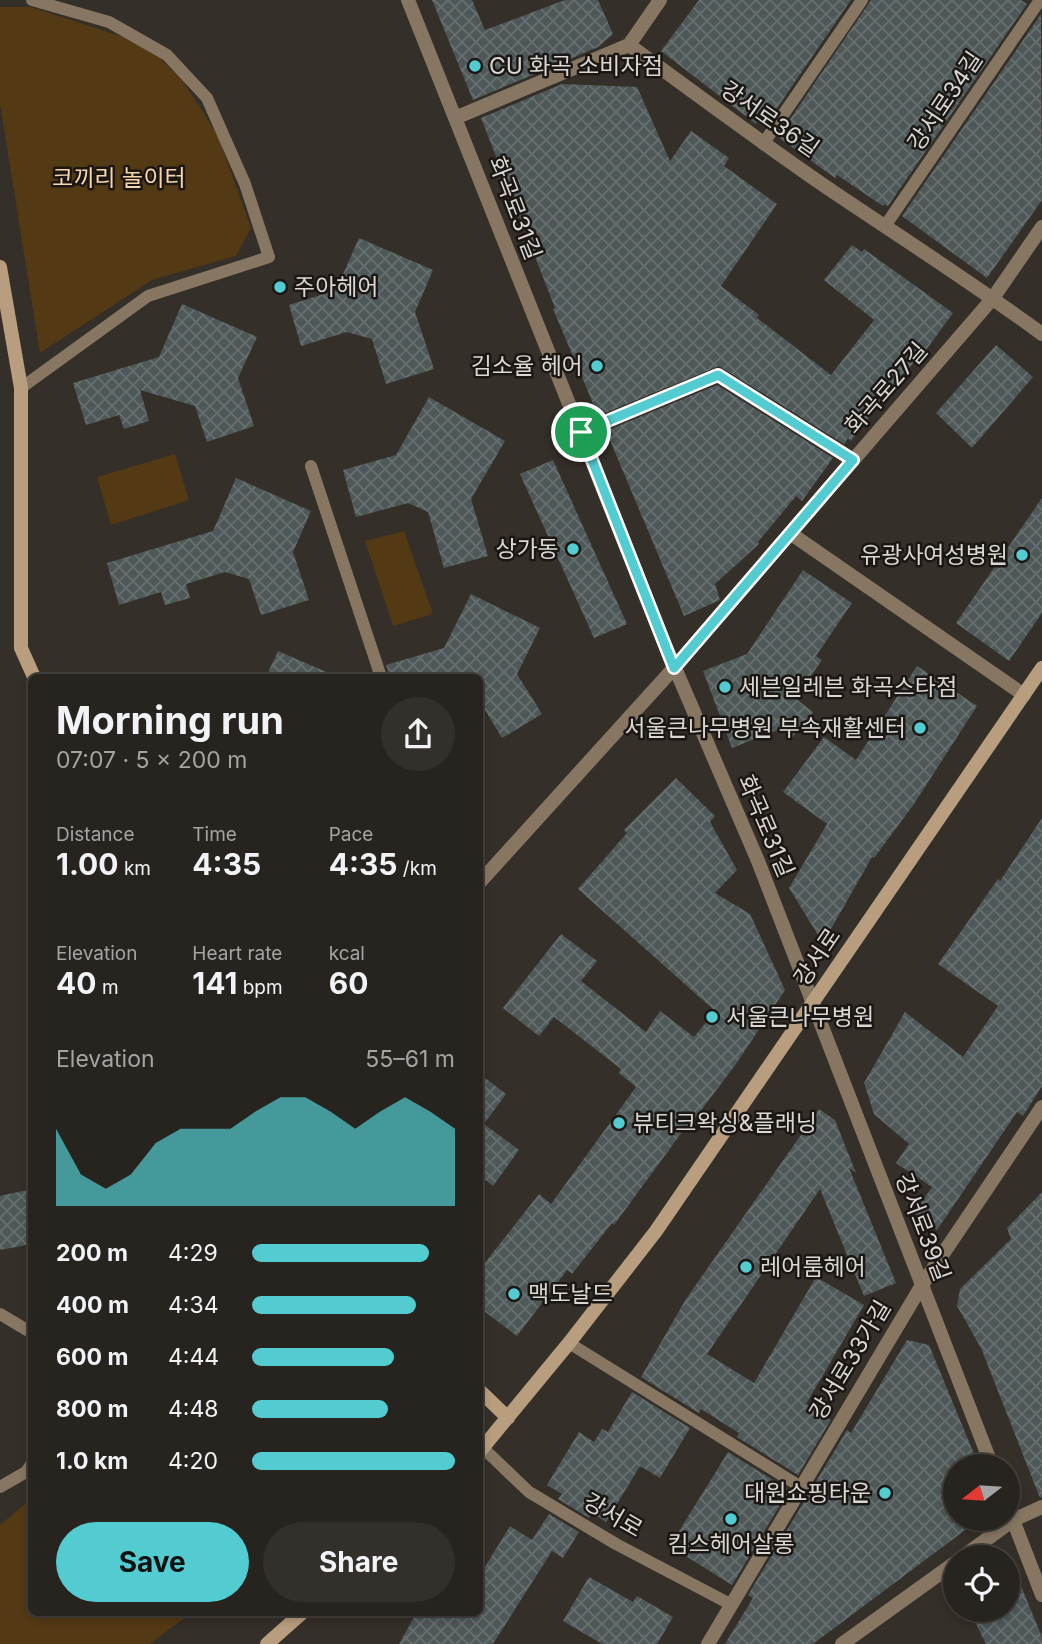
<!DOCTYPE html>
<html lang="en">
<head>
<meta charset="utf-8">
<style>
  :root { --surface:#27231e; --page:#332f2b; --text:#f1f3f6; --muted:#a4a4a4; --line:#43403c; --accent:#52ccd0 }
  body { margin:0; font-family:Inter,"Noto Sans KR",sans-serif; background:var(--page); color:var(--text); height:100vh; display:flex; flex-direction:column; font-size:26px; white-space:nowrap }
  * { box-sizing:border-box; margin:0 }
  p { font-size:23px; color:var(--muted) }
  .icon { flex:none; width:38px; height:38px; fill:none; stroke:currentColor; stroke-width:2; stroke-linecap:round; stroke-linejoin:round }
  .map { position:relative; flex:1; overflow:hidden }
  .sheet { position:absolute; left:28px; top:674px; width:455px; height:942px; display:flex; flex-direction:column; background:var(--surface); border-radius:10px; box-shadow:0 4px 10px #0003,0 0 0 2px var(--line) }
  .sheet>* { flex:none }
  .needle { width:46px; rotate:253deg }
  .tools { position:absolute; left:943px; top:1454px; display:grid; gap:14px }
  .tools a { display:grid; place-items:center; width:77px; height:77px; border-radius:50%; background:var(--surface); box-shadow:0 4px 10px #0003,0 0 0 2px var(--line); font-size:35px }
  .pin { position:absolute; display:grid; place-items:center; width:60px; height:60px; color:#fff; margin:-30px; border:4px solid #fff; border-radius:50%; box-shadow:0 2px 7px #0007 }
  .round { display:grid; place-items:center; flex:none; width:74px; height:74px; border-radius:37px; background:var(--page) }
  .overview { display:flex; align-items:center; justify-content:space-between; height:119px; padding:0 28px }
  h1 { font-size:38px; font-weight:700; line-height:52px }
  .figures { display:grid; grid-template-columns:repeat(3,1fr); gap:10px; height:119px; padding:7px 28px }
  .figures div { display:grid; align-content:center }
  .figures b { font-size:30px; font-weight:700 }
  .figures small { font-size:19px; font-weight:400 }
  .figures p { font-size:19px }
  .chart { height:196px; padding:14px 28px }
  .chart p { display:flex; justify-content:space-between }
  .chart svg { width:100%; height:126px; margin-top:7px; fill:var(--accent); opacity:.7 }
  .primary-button { display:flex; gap:14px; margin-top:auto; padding:14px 28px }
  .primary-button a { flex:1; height:80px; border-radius:42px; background:var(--accent); color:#111; font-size:28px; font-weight:700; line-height:80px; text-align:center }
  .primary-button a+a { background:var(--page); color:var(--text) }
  ul { padding:0 28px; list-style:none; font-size:23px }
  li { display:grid; grid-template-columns:112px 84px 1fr; align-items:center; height:52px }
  li i { height:18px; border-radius:9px; background:var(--accent) }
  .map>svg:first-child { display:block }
</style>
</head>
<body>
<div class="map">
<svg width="1042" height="1644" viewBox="0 0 1042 1644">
  <defs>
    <pattern id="building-cross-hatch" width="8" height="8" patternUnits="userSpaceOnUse" patternTransform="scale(1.75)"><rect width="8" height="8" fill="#4e5858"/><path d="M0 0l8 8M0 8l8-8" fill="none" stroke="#676f6f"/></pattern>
  </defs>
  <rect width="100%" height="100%" fill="#342f28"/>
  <path fill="#543915" d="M 0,7 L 31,7 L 123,37 L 157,55 L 183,81 L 218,136 L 251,228 L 236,256 L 152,280 L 40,353 L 0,104 Z
    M 175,454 L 189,500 L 111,525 L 97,477 Z
    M 404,531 L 433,614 L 393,626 L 365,541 Z
    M 31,1499 L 32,1612 L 192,1612 L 150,1644 L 0,1644 L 0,1525 Z"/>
  <path fill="url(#building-cross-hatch)" d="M 432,0 L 472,0 L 485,30 L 565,0 L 598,0 L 613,34 L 598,47 L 473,100 Z
    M 699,0 L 851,0 L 764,127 L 757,122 L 756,124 L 661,51 Z
    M 871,0 L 1021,0 L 1027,4 L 888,206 L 885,204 L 883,206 L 837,175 L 835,178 L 778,137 Z
    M 1041,14 L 1042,200 L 987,278 L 902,216 Z
    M 562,84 L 637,87 L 670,161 L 691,131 L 729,158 L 724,166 L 777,204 L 721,286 L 759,315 L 757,318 L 831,375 L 874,320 L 824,280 L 852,245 L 862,252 L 864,249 L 953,313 L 926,350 L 924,349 L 890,393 L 888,392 L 851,441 L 848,438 L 844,444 L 719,366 L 600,415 L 597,408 L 595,408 L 553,309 L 555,308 L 481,118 Z
    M 359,238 L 433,270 L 415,312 L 434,369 L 386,384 L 372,339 L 347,332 L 301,346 L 289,305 L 336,290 Z
    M 182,304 L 257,337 L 238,378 L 254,426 L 207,442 L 195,406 L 140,390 L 149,421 L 124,429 L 119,415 L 86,425 L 73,383 L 159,357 Z
    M 996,345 L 1033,377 L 972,448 L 936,413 Z
    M 717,385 L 833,458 L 802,501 L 796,496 L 758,542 L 759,544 L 715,584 L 720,600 L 684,616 L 606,431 Z
    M 429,397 L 505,441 L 471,499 L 488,556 L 444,568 L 428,512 L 408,503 L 356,517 L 343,470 L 396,455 Z
    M 553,460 L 627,624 L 594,638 L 520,474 Z
    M 236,478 L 311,511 L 293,552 L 309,600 L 261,615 L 249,579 L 225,572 L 186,584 L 190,598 L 165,605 L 161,592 L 119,605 L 107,563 L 213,531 Z
    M 1042,498 L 1042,613 L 1009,661 L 956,623 Z
    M 803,570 L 852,603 L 816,656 L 822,660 L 795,698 L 813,712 L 792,738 L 780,729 L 732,748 L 703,671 L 747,654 Z
    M 471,594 L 540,628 L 517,674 L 542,714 L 502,738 L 480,702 L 480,677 L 390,677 L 386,665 L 444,648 Z
    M 278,651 L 338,677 L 266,677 Z
    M 917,666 L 977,706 L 914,804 L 874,858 L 872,857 L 823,943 L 789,888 L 827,824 L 783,792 L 824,737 L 856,760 Z
    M 676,778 L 715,816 L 710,822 L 737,870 L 715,893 L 750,914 L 785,990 L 736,1064 L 687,1129 L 685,1128 L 614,1225 L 612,1223 L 572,1274 L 567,1270 L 517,1336 L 480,1308 L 480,1269 L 539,1194 L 551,1204 L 636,1087 L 619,1073 L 621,1069 L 554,1017 L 539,1036 L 503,1008 L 561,934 L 597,961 L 581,981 L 646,1032 L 660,1011 L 694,1037 L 715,1011 L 578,889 L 627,833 L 624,830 Z
    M 1042,818 L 1042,1086 L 1023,1116 L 1017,1112 L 937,1230 L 914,1213 L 932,1187 L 896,1163 L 909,1144 L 874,1114 L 864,1083 L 905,1012 L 963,1057 L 998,1006 L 938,964 L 998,879 L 1000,881 Z
    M 480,1074 L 506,1094 L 484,1124 L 519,1150 L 493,1186 L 480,1176 Z
    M 819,1109 L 835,1120 L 856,1173 L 849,1168 L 896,1283 L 864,1296 L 820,1189 L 707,1354 L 754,1383 L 816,1277 L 864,1305 L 806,1404 L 831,1420 L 798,1475 L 737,1437 L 739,1433 L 701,1409 L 699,1413 L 641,1377 L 686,1299 Z
    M 32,1189 L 32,1244 L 0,1250 L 0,1196 Z
    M 1042,1192 L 1042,1497 L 1040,1498 L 981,1348 L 957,1306 L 960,1289 L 1011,1239 L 1007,1228 Z
    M 907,1340 L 929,1345 L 979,1466 L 956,1466 L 956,1519 L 980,1519 L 813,1644 L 725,1644 L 753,1598 L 748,1595 L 847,1430 L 851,1433 Z
    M 632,1392 L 690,1428 L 660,1478 L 640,1466 L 606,1522 L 592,1513 L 589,1518 L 558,1499 L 562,1494 L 547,1485 L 579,1432 L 594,1442 L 602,1429 L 608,1432 Z
    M 728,1452 L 789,1490 L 732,1585 L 681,1553 L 687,1543 L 676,1536 Z
    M 549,1514 L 579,1532 L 563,1558 L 552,1551 L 493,1644 L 399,1644 L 417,1612 L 480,1612 L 480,1575 L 510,1526 L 532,1540 Z
    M 1008,1554 L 1042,1637 L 1042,1644 L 986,1644 L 969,1610 L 1008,1610 Z
    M 589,1577 L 633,1602 L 637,1596 L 673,1617 L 657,1644 L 602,1644 L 563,1621 Z"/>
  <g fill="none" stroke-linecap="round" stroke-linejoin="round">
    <path stroke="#867662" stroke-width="12" d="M 763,144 L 862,0
      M 885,226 L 1040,0
      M 21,388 L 148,296 L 269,257 L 245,184 L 207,98 L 167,55 L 109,22 L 32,0
      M 581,432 L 718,375 L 853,460
      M 311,466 L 381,677
      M 0,1314 L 32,1333
      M 569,1343 L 801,1487
      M 483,1448 L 529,1492 L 616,1544 L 732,1605
      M 0,1487 L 26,1472 L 32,1463"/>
    <path stroke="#867662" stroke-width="14" d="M 408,0 L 666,647 L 758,861 L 992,1466
      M 629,45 L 660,0
      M 455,118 L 629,45 C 696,94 763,144 832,191 C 902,238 974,284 1042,334
      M 790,533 L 1024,695
      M 480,882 L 674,668 L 993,298 L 1042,227
      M 1008,1507 L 1042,1595
      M 961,1558 L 1013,1520 L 1042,1507
      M 708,1644 L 922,1285 L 1042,1107
      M 842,1644 L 956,1562"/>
    <path stroke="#b89d7e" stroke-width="14" d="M 0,267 L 21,388 L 21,648 L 34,677
      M 480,1391 L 508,1418
      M 480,1451 L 569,1343 L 656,1231 L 1042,668
      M 267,1644 L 303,1612"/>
  </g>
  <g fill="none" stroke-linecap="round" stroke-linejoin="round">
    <g stroke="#fff" stroke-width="14">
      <path id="route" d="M 718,375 L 853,460 L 674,668 L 581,432 Z"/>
    </g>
    <use href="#route" stroke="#52ccd0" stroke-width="9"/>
  </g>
  <g fill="#52ccd0" stroke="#1a1714" stroke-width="2.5">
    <circle cx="475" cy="66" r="7"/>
    <circle cx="280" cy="287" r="7"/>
    <circle cx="597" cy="366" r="7"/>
    <circle cx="573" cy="549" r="7"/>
    <circle cx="1022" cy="555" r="7"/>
    <circle cx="725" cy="687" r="7"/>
    <circle cx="920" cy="728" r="7"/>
    <circle cx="712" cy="1017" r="7"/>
    <circle cx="619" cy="1123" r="7"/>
    <circle cx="746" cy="1267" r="7"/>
    <circle cx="514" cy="1294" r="7"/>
    <circle cx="885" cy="1493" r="7"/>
    <circle cx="731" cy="1519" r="7"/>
  </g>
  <g text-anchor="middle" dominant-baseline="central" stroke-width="5" stroke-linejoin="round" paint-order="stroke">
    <g font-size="23" fill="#dad6d2" stroke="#1a1714" text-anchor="start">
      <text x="489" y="66">CU 화곡 소비자점</text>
      <text x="294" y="287">주아헤어</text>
      <text x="583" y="366" text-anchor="end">김소율 헤어</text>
      <text x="559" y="549" text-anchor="end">상가동</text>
      <text x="1008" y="555" text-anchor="end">유광사여성병원</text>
      <text x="739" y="687">세븐일레븐 화곡스타점</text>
      <text x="906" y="728" text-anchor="end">서울큰나무병원 부속재활센터</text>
      <text x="726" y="1017">서울큰나무병원</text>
      <text x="633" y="1123">뷰티크왁싱&amp;플래닝</text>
      <text x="760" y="1267">레어룸헤어</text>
      <text x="528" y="1294">맥도날드</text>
      <text x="871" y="1493" text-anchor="end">대원쇼핑타운</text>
      <text x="731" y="1544" text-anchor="middle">킴스헤어살롱</text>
    </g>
    <g font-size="23" fill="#dad6d2" stroke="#1a1714">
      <text transform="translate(945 101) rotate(-56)">강서로34길</text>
      <text transform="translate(770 119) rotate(35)">강서로36길</text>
      <text transform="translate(515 208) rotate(69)">화곡로31길</text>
      <text transform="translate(886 388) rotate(-49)">화곡로27길</text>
      <text transform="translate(766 826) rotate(67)">화곡로31길</text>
      <text transform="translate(817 957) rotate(-56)">강서로</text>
      <text transform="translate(923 1227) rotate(69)">강서로39길</text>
      <text transform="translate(850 1360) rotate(-59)">강서로33가길</text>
      <text transform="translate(613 1515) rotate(30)">강서로</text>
    </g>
    <g font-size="23" fill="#f7d5ad" stroke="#1a1714">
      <text x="119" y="178">코끼리 놀이터</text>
    </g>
  </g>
</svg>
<div class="tools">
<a><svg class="needle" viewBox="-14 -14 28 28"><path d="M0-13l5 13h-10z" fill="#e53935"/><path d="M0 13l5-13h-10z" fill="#a4a4a4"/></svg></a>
<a><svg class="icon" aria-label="locate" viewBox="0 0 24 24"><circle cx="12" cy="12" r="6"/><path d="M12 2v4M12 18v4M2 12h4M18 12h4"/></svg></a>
</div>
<div class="pin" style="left:581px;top:432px;background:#1e9e55"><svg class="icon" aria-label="arrive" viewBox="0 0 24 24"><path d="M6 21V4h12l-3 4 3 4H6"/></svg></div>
<section class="sheet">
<div class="overview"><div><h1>Morning run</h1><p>07:07 · 5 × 200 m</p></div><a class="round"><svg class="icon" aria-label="share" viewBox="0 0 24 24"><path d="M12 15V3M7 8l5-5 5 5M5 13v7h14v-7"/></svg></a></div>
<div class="figures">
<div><p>Distance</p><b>1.00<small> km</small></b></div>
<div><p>Time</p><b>4:35</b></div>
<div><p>Pace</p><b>4:35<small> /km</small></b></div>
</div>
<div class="figures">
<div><p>Elevation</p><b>40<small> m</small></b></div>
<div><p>Heart rate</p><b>141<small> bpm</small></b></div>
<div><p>kcal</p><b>60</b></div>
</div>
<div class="chart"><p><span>Elevation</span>55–61 m</p>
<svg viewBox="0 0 160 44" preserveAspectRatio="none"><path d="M0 44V17L10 33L20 38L30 33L40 22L50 17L60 17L70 17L80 11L90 6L100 6L110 11L120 17L130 11L140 6L150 11L160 17V44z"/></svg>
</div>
<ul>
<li><b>200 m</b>4:29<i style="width:87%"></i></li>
<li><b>400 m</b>4:34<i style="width:81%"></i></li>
<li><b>600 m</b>4:44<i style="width:70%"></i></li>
<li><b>800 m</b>4:48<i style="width:67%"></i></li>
<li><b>1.0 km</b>4:20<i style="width:100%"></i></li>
</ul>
<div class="primary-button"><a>Save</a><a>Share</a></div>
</section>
</div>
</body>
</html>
